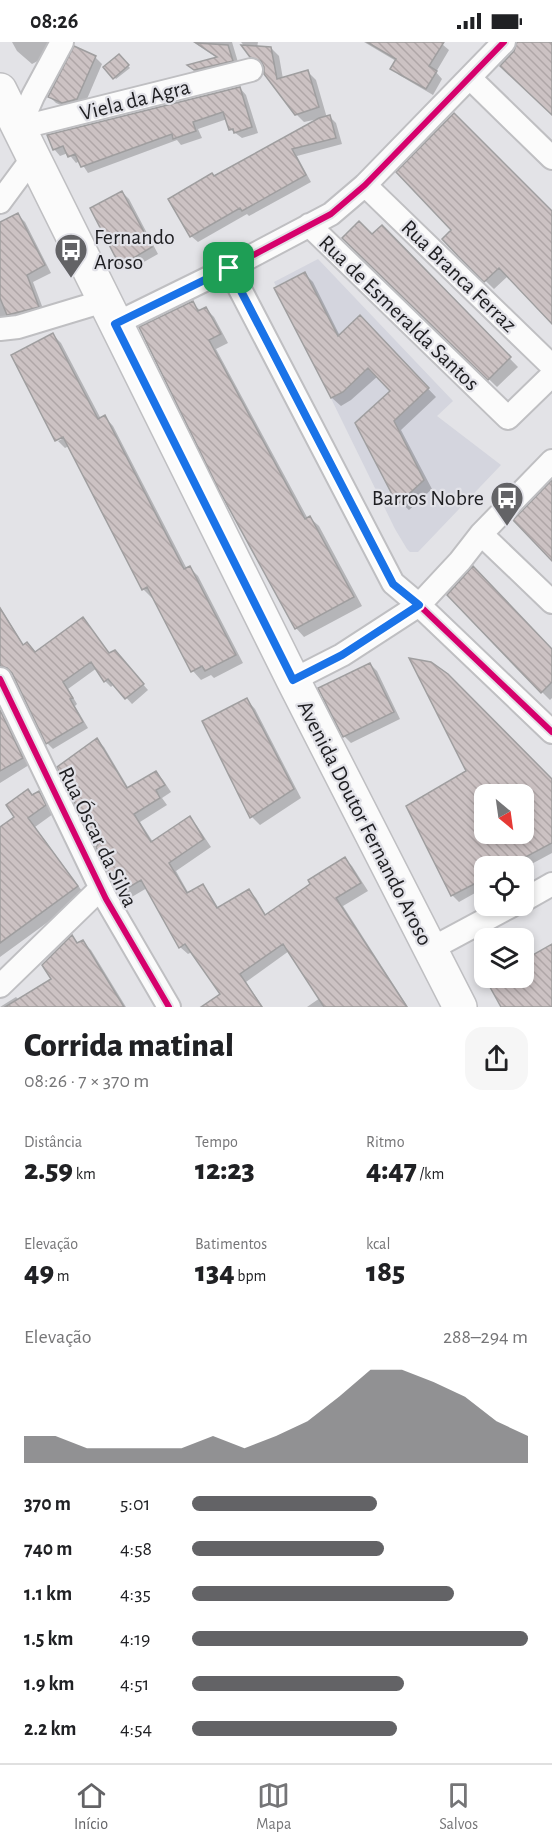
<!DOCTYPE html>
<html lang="pt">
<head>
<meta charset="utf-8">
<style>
  :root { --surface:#fff; --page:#f6f6f6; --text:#202124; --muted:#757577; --line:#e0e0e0; --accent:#636366 }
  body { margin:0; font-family:"Alegreya Sans",sans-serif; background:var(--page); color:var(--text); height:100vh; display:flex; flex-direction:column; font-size:22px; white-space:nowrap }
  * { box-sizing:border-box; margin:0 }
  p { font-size:20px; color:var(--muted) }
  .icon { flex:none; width:33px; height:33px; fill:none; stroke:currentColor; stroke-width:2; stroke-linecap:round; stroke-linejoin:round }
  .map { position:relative; height:965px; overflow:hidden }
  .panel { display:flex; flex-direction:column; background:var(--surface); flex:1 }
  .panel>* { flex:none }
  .needle { width:39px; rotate:151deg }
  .controls { position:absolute; left:474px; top:742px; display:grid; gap:12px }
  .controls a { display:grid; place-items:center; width:60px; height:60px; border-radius:12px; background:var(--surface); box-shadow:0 3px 9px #0003; font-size:30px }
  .pin { position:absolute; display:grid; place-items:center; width:51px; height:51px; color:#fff; margin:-26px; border-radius:12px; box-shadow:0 3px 9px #0006 }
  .round { display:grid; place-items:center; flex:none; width:63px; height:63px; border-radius:18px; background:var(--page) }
  .headline { display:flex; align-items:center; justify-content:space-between; height:102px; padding:0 24px }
  h1 { font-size:33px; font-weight:800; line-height:45px }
  .metrics { display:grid; grid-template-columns:repeat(3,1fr); gap:9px; height:102px; padding:6px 24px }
  .metrics div { display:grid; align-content:center }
  .metrics b { font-size:30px; font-weight:800 }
  .metrics small { font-size:16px; font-weight:400 }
  .metrics p { font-size:16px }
  .chart { height:168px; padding:12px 24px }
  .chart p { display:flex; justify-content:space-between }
  .chart svg { width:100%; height:108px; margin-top:6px; fill:var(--accent); opacity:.7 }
  ul { padding:0 24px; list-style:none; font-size:20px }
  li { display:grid; grid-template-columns:96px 72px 1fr; align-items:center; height:45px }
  li i { height:15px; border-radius:8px; background:var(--accent) }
  .status { display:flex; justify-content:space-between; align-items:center; height:42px; padding:0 30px; background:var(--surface); direction:ltr }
  .status svg { height:16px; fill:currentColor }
  .tabs { display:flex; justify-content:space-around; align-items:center; height:84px; border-top:2px solid var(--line); background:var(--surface); font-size:16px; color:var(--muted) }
  .tabs a { display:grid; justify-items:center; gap:3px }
  .tabs .on { color:var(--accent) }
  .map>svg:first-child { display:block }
</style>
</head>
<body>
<div class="status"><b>08:26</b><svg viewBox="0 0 49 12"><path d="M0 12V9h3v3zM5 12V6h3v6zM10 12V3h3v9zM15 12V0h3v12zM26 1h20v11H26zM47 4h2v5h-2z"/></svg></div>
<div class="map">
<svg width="552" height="965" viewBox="0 0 552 965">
  <defs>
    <pattern id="building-back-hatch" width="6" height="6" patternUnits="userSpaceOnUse" patternTransform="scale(1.5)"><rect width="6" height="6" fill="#ccc2c3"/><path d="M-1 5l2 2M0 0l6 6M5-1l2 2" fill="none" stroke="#afa6a7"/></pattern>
  </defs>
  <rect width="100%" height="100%" fill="#e3e3e7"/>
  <path fill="#d4d5de" d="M 318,217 L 453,359 L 437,374 L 501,423 L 418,510 L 410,510 L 407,507 L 395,487 L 274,240 Z"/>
  <path fill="#0003" fill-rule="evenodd" d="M 12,0 L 54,0 L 53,11 L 32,22 L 17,9 Z
    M 193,0 L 232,0 L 240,27 L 197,31 L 190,24 L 217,16 Z
    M 241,0 L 258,0 L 257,6 L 271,6 L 279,14 L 283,37 L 308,30 L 316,38 L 327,76 L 330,75 L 336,81 L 342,102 L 297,114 L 311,140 L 249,174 L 247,172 L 198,200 L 191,194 L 215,136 L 323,76 L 304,80 L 296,72 L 266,25 L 260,23 Z
    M 364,0 L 439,0 L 442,2 L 449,8 L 436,30 L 442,37 L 433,53 L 399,33 L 392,26 L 396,19 Z
    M 119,14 L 130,26 L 116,37 L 105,25 Z
    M 95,15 L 102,22 L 84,64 L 70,67 L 56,61 L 50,55 Z
    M 240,46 L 246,53 L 258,91 L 242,96 L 230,87 L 227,77 L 198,87 L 202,96 L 181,103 L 177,98 L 88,131 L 80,119 L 76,121 L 68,111 L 60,114 L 54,107 L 49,94 Z
    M 122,150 L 129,157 L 158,212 L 128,229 L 121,223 Z
    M 552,171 L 552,280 L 508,234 L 494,247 L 468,222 L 453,188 Z
    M 18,173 L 25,180 L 51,231 L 33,240 L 45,272 L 0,283 L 0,184 Z
    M 382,185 L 518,325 L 497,345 L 344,196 L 372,194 Z
    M 305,232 L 313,240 L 340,294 L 360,275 L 436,355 L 401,388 L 432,447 L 409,468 L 394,454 L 392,349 L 378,334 L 351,358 L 341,364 L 332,356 L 276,247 Z
    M 192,261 L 201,269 L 206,267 L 214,275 L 228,301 L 216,307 L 308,477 L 310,476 L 319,484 L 362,564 L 304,595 L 296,586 Z
    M 53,293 L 61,301 L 101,377 L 105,375 L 113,384 L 187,527 L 190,526 L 198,534 L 243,621 L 214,636 L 211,633 L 201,638 L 193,629 L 154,555 L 152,556 L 143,547 L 69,404 L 65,406 L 58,399 L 70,393 L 56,398 Z
    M 0,565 L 24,604 L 36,612 L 83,577 L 110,612 L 120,616 L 148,648 L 132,662 L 114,642 L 111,645 L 105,639 L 97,626 L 68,647 L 77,662 L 75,664 L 88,686 L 53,707 L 47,701 L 0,601 Z
    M 552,608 L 552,656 L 550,658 L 542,650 Z
    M 370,622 L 377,629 L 400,677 L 351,701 L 344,694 Z
    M 247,658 L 255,667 L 301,756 L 260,783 L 252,775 Z
    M 2,674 L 9,681 L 29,723 L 0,741 L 0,675 Z
    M 97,698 L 104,705 L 129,747 L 156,730 L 163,738 L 171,750 L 162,756 L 167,763 L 140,780 L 153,800 L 189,776 L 197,784 L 211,805 L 176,829 L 189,852 L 203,844 L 210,852 L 219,867 L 249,849 L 256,856 L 266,873 L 312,842 L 345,817 L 352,824 L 368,849 L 343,864 L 408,965 L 307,965 L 320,956 L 289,909 L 246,940 L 263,965 L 214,965 L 222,953 L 192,910 L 188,912 L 180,905 L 147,846 L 130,856 L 122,849 L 100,804 Z
    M 552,739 L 552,811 L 524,826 L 484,825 L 484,846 L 459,860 L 452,853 L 407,764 ZM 484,753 L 524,753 L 524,792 L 484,792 Z
    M 39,751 L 47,759 L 53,772 L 35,785 L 85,853 L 0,915 L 0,787 L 16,775 L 33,754 Z
    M 72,895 L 79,902 L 82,900 L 91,908 L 126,965 L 0,965 L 16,955 L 19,958 L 53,938 Z"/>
  <path fill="url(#building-back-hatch)" stroke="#9f9e9f" stroke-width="1.5" fill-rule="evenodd" d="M 367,0 L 444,0 L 429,24 L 437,29 L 426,47 L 390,27 L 396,17 Z
    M 517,0 L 552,0 L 552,73 L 500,24 L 514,9 Z
    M 196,1 L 228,3 L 233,19 L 194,28 L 187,23 L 217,15 Z
    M 241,3 L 271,5 L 277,37 L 308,28 L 319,65 L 295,73 L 264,32 L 264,25 L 261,19 L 250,15 Z
    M 74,4 L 96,14 L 77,57 L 62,61 L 48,55 Z
    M 119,12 L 129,23 L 113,37 L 103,25 Z
    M 240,45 L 252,85 L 234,91 L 233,87 L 229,88 L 223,70 L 193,80 L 196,89 L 173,97 L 172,92 L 81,125 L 75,112 L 68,115 L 63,104 L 53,108 L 47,93 Z
    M 454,71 L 552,169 L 552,282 L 499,226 L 484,240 L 458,214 L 442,197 L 451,188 L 396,130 Z
    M 330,73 L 336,96 L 292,107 L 306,133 L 242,169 L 240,166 L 190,195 L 168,157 L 212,131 L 214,134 L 319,76 Z
    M 122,149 L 152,205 L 120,224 L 90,166 Z
    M 18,171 L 45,223 L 27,233 L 39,265 L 7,273 L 0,256 L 0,180 Z
    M 359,179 L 372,192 L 382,183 L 511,315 L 488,338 L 342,196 Z
    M 305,230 L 338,294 L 360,273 L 429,346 L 394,379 L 424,438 L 399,461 L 393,454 L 355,381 L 390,349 L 368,326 L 343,350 L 331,356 L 274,246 Z
    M 193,259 L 198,269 L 206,265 L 221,292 L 209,298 L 305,477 L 310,474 L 354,555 L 295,587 L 219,448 L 139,285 Z
    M 53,291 L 98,377 L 105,373 L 184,527 L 190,524 L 236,613 L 205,629 L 202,624 L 191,630 L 147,545 L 142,548 L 63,395 L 55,399 L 11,313 Z
    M 552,438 L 552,519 L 513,478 Z
    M 473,524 L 552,607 L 552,640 L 541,651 L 447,553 Z
    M 0,566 L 23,603 L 27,600 L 35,610 L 83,575 L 109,611 L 115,608 L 144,642 L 125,657 L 108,637 L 104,640 L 91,620 L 63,640 L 73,656 L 70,657 L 83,680 L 46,702 L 12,631 L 7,626 L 0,624 Z
    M 409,616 L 431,620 L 448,632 L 552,737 L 552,801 L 507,825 L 484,825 L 484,837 L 451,854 L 406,764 L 466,729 ZM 484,753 L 524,753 L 524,792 L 484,792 Z
    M 370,621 L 394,670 L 343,695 L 318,646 Z
    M 247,656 L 294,747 L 250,776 L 202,679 Z
    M 0,668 L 23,716 L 0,729 Z
    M 97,696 L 127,746 L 156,729 L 165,743 L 156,748 L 160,756 L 134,772 L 151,800 L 190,774 L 204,797 L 169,821 L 187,851 L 203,842 L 217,866 L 249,847 L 265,873 L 310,842 L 308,838 L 345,815 L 361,841 L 336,856 L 407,965 L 324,965 L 283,902 L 240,932 L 262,965 L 201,965 L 220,952 L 185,902 L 179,906 L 141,838 L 121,850 L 105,825 L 96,805 L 98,803 L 80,772 L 57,725 Z
    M 28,747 L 32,753 L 39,749 L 46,763 L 28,776 L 78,844 L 0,901 L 0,785 L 14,775 L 6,763 Z
    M 72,893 L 77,901 L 83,898 L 124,965 L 5,965 L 51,937 L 42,923 Z
    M 552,902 L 552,965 L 501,965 L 485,936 L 524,936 L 524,918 Z"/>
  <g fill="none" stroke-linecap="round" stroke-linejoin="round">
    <g stroke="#bfbfc2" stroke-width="26">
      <path id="minor" d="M 470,36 L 552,116
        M 19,86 L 251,28
        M 19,86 L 33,54 L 62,0
        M 365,143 L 552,324
        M 0,160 L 34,114
        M 309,183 L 508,376 L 552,333
        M 229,226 L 393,541 L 419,563 L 552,690
        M 115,282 L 229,226 L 331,172 L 365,143 L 504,0
        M 0,287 L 18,285 L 104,259
        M 481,492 L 552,560
        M 0,637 L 106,857 L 169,965
        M 293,638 L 342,613 L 419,563 L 460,519 L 481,492 L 552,419
        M 524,858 L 552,842
        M 429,908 L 511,864
        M 0,944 L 101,846"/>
    </g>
    <g stroke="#bfbfc2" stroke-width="36">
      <path id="secondary" d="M 0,48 L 293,638 L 460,965"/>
    </g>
    <use href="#minor" stroke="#fbfbfb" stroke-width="22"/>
    <use href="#secondary" stroke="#fbfbfb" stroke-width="33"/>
    <g stroke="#e2e2e8" stroke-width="10">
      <path id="cycleway" d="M 229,226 L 393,541 L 419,563 L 552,690
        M 115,282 L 229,226 L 331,172 L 365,143 L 504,0
        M 0,637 L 106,857 L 169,965"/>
    </g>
    <use href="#cycleway" stroke="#d6006c" stroke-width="6"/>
  </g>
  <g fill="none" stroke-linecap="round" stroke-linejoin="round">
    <g stroke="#fff" stroke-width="12">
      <path id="route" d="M 229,226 L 393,542 L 419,563 L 342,613 L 293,638 L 115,282 Z"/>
    </g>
    <use href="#route" stroke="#1a73e8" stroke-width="8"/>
  </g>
  <defs>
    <g id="bus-pin" transform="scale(1.725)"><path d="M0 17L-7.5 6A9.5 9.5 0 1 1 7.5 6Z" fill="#636366" stroke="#e2e2e8"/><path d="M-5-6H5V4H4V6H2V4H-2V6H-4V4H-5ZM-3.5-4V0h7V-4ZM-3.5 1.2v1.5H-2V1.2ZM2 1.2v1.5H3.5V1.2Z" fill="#fff"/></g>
  </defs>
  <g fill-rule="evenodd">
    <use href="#bus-pin" x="71" y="208"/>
    <use href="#bus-pin" x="507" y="456"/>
  </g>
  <g text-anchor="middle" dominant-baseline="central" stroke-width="4.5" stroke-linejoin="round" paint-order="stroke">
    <g font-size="22" fill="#1e1e21" stroke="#e2e2e8">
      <text transform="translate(135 58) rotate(-14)">Viela da Agra</text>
      <text transform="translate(459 234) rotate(44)">Rua Branca Ferraz</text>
      <text transform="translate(399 271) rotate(44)">Rua de Esmeralda Santos</text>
      <text transform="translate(365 781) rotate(63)">Avenida Doutor Fernando Aroso</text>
      <text transform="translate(98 795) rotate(64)">Rua Óscar da Silva</text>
    </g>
    <g font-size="22" fill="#1e1e21" stroke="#e2e2e8" text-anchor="start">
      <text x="94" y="195">Fernando<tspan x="94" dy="25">Aroso</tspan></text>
      <text x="484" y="456" text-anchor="end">Barros Nobre</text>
    </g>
  </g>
</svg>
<div class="controls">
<a><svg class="needle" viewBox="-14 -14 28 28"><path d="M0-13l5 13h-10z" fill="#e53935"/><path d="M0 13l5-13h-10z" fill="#757577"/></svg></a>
<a><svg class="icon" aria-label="locate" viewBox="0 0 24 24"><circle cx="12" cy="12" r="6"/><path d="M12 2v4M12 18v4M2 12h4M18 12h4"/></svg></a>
<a><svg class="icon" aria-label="layers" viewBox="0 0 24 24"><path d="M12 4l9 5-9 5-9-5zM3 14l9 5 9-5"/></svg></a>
</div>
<div class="pin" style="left:229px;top:226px;background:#1e9e55"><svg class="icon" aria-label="arrive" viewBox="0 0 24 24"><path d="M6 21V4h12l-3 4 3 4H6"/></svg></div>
</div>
<section class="panel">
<div class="headline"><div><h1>Corrida matinal</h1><p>08:26 · 7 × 370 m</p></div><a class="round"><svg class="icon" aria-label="share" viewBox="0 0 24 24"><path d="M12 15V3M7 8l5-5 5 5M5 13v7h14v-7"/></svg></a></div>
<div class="metrics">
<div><p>Distância</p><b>2.59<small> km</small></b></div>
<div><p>Tempo</p><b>12:23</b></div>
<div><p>Ritmo</p><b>4:47<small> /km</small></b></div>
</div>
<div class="metrics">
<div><p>Elevação</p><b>49<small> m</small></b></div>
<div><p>Batimentos</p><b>134<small> bpm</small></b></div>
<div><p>kcal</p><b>185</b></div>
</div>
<div class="chart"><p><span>Elevação</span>288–294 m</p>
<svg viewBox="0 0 160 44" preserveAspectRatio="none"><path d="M0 44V33L10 33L20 38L30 38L40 38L50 38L60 33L70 38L80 33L90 27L100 17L110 6L120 6L130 11L140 17L150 27L160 33V44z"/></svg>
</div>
<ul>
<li><b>370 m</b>5:01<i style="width:55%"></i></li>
<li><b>740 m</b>4:58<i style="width:57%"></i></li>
<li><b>1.1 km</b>4:35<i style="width:78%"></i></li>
<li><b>1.5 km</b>4:19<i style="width:100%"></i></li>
<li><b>1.9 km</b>4:51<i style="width:63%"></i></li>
<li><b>2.2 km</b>4:54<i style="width:61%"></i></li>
</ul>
</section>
<nav class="tabs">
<a class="on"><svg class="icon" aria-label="home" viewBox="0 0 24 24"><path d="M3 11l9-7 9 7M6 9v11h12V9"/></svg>Início</a>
<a><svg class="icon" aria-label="map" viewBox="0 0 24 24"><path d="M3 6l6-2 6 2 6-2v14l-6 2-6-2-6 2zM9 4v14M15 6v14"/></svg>Mapa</a>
<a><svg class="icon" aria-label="saved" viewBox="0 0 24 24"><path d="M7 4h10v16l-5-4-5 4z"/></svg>Salvos</a>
</nav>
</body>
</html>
